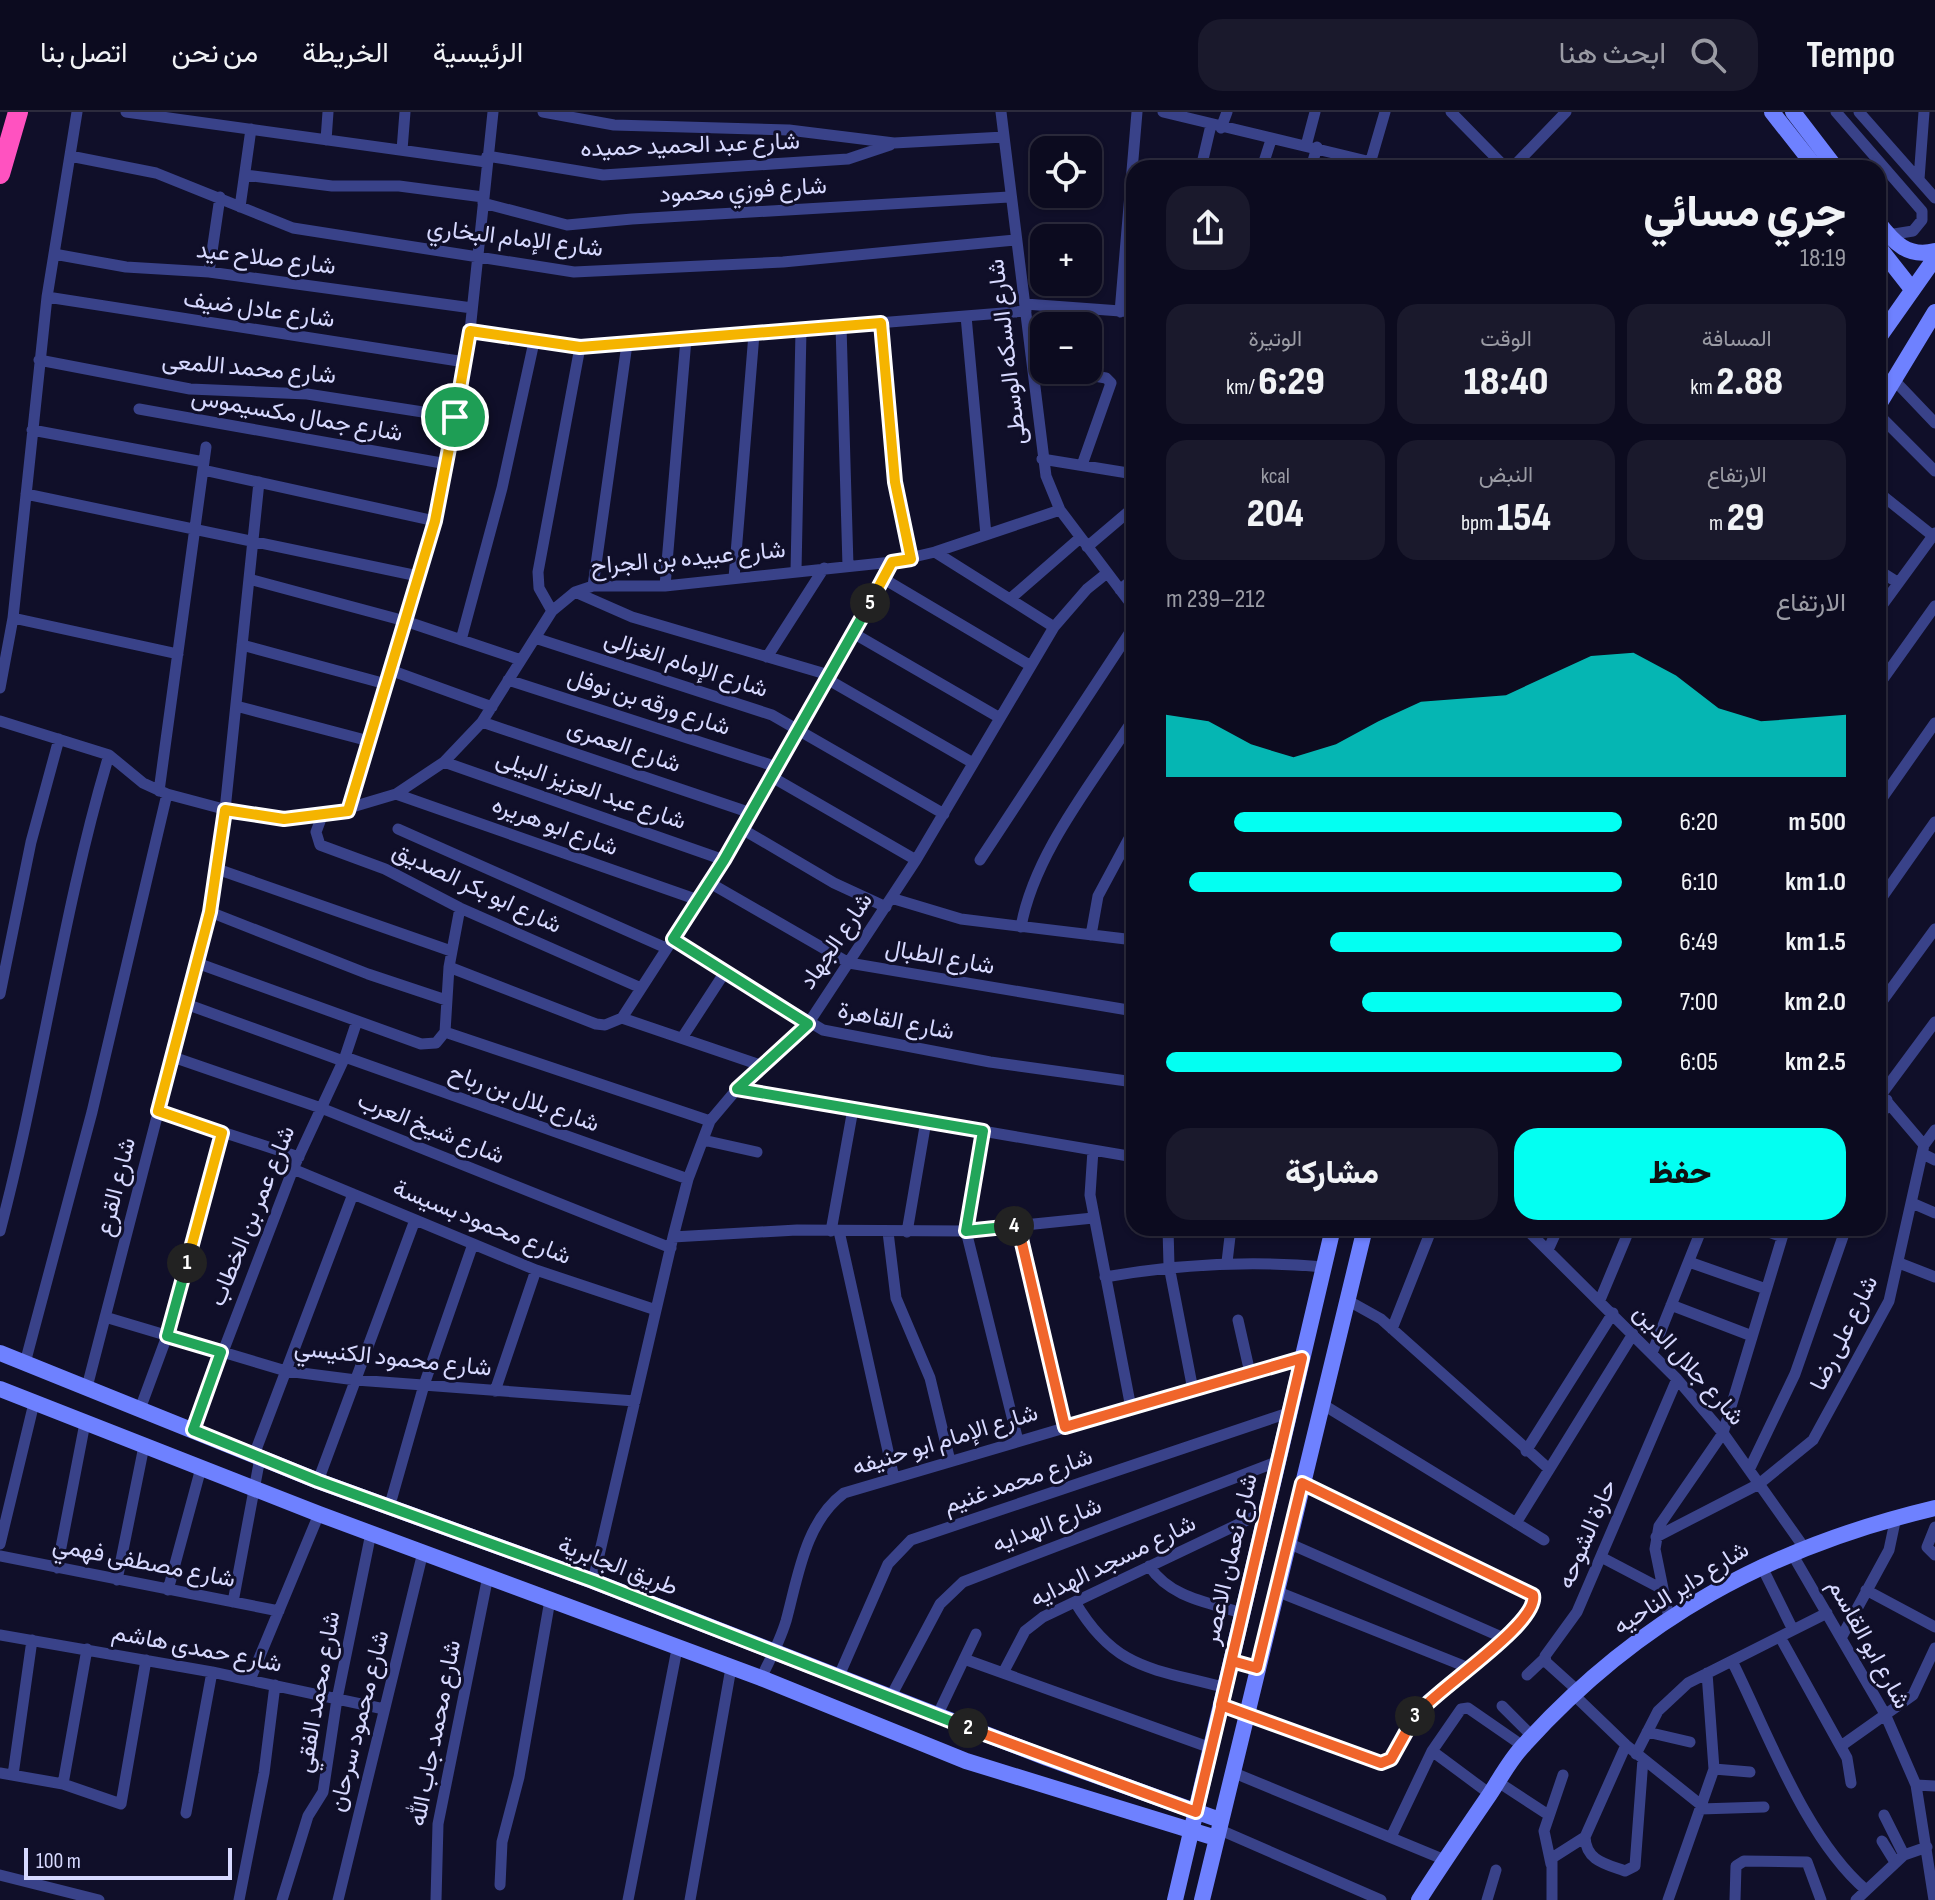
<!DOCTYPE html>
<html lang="ar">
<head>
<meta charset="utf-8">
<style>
  :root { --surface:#0c0b1f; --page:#1a192c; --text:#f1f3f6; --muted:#9a9ba4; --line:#2c2b3d; --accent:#03fff2 }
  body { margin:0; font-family:"Sofia Sans Condensed",Vazirmatn,sans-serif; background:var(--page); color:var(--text); direction:rtl; height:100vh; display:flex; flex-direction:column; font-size:30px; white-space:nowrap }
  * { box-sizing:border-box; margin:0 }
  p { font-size:26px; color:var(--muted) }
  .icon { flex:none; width:44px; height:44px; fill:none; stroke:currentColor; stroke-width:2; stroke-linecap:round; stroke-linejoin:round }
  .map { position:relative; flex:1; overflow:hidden; direction:ltr }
  .details { position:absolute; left:1126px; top:48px; width:760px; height:1076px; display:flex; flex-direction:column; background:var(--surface); border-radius:24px; box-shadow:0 2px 6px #0004,0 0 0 2px var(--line); direction:rtl }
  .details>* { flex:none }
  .controls { position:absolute; left:1030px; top:24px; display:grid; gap:16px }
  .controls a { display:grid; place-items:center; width:72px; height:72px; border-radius:16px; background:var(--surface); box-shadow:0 2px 6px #0004,0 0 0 2px var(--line); font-size:40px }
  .scale { position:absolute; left:24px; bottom:20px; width:208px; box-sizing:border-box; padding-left:8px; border:4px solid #d7d9ff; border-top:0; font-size:22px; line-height:28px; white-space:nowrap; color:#d7d9ff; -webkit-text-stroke:6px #100f29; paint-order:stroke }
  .pin { position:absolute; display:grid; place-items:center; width:68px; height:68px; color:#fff; margin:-34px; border:4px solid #fff; border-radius:50%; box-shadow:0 2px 8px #0007 }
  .km { position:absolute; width:40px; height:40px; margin:-20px; border-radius:50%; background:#222; color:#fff; font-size:22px; line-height:40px; text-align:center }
  .round { display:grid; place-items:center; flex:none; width:84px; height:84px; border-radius:24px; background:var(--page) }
  .headline { display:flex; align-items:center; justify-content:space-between; height:136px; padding:0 40px }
  h1 { font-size:44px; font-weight:800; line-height:60px }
  .stats { display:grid; grid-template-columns:repeat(3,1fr); gap:12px; height:136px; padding:8px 40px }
  .stats div { display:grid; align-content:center; border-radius:20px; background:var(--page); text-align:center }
  .stats b { font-size:40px; font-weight:800 }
  .stats small { font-size:22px; font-weight:400 }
  .stats p { font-size:22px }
  .chart { height:224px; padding:16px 40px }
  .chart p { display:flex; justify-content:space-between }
  .chart svg { width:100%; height:144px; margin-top:8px; fill:var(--accent); opacity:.7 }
  .cta { display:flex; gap:16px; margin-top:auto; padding:16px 40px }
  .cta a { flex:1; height:92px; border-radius:24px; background:var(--accent); color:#111; font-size:32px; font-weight:800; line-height:92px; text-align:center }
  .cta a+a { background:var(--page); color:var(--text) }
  ul { padding:0 40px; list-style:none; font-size:26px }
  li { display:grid; grid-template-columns:128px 96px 1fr; align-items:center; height:60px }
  li i { height:20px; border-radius:10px; background:var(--accent) }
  header { display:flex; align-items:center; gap:48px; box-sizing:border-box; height:112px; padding:0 40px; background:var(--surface); border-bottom:2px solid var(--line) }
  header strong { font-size:38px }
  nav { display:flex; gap:44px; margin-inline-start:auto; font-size:28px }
  .search { width:560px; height:72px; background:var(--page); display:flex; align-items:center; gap:20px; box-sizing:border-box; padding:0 28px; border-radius:24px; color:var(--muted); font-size:30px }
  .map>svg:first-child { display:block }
</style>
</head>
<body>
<header>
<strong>Tempo</strong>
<div class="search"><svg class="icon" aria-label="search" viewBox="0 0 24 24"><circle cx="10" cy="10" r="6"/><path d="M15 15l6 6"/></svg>ابحث هنا</div>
<nav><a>الرئيسية</a><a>الخريطة</a><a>من نحن</a><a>اتصل بنا</a></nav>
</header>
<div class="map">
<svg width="1935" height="1788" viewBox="0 0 1935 1788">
  <rect width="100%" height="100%" fill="#100f29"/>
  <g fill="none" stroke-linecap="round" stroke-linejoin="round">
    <path stroke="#394289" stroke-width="11" d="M 126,0 L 486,50
      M 543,0 L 614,13 L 789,18 L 894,31 L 1004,25
      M 1001,0 L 1046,364 L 1060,398 L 1134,496
      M 1163,0 L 1371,50
      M 1451,0 L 1506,56
      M 1836,0 L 1922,99 L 1922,108 L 1913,119 L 1888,123
      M 1859,0 L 1935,86
      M 1221,16 L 1227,0
      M 326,28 L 328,0
      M 1306,34 L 1315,0
      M 402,38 L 405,0
      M 70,44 L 156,61 L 293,116 L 574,160 L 783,150 L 1015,128
      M 487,44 L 603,63 L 848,47 L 890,33
      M 1369,55 L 1385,0
      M 1201,56 L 1211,13
      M 1262,56 L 1271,28
      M 1311,56 L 1317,35
      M 1512,56 L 1566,0
      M 245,63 L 332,74 L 399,74 L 483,85
      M 1919,67 L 1924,0
      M 483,91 L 567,113 L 632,107 L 1009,85
      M 240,95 L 251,17
      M 54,142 L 126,155 L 209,160 L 472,196
      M 209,160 L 220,85
      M 47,185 L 465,250
      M 1025,192 L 1134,200
      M 1120,200 L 1137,0
      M 966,204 L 986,423
      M 881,211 L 895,370 L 911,447
      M 841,214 L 848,454
      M 470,219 L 580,235 L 1026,199
      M 39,248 L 190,277 L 307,282 L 455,305
      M 1058,258 L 1106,266 L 1111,271 L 1082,353
      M 1895,269 L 1935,311
      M 139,297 L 447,352
      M 1878,302 L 1935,359
      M 32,318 L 204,350
      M 1042,347 L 1134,362
      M 203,358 L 435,409
      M 1878,380 L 1933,424
      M 26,382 L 418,464
      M 1087,435 L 1134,395
      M 935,440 L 1054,515
      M 1878,458 L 1897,470
      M 796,459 L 801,218
      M 734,466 L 754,222
      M 249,467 L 405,509 L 521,548
      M 884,467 L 1031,554
      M 593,474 L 627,232
      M 665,474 L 686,227
      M 1120,478 L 1134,466
      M 575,480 L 632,505 L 829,563
      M 1010,487 L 1080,426
      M 552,499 L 539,476 L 538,460 L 580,235
      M 1878,499 L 1935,421
      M 13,506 L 178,542
      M 853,521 L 1000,606
      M 535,526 L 772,603 L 944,702
      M 461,528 L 502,376 L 534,230
      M 242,533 L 386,572
      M 767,545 L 824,456
      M 390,558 L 492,595
      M 827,567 L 973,651
      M 508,568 L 777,655
      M 1878,574 L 1935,494
      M 0,576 L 13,506 L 47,185 L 77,0
      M 236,594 L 369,629
      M 0,609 L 109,643 L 143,671 L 167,682 L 246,703 L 284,707 L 322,704 L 396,682 L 444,650 L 482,610 L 552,499 L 575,480 L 593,474 L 665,474 L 892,450 L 935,440 L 1060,398
      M 482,610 L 751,701
      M 444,650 L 724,748
      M 772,665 L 916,748
      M 159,679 L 206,335
      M 396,682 L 698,788
      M 1878,692 L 1935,611
      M 348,699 L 435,409 L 470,219 L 493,0
      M 322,704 L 316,720 L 320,733 L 385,757 L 460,796 L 641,876
      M 398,717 L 666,836
      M 742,717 L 834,771 L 886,795
      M 980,748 L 1134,514
      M 217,757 L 451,839
      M 710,771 L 849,851 L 1134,899
      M 891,786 L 961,807 L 1134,828
      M 1878,791 L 1935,710
      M 210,800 L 368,862 L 446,888
      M 1021,815 C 1034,741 1094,669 1134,606
      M 1091,823 L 1098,784 L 1134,717
      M 673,827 L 823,918 L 990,950 L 1134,970
      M 197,851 L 421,932 L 436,931 L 445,920
      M 449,855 L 596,912 L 605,913 L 622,906 L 724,748 L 892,450
      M 0,882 L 31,730 L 59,627
      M 186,892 L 343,949
      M 1878,895 L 1935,817
      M 622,906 L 763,954
      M 445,920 L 710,1009
      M 445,920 L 449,855 L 460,796
      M 682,926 L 725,860
      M 173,945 L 321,996 L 671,1136
      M 345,945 L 688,1067
      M 737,977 L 1134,1045
      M 1878,979 L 1924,1033
      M 1881,983 L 1935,910
      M 158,999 L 299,1045
      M 1878,1015 L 1887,988
      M 983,1019 L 966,1119 L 1018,1329
      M 703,1028 L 757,1040
      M 1093,1038 L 1090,1083 L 1131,1296
      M 1923,1042 L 1935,1048
      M 293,1057 L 536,1158 L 656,1198
      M 1912,1091 L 1935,1101
      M 1018,1114 L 1065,1315
      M 1168,1116 L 1169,1154 L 1193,1278
      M 1525,1116 L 1677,1267 L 1723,1321 L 1803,1434
      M 1758,1116 L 1782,1125
      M 0,1119 C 42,961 62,800 109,643
      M 831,1119 L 853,997
      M 839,1119 L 894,1366
      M 888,1120 L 896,1186 L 930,1266 L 950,1349
      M 907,1120 L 926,1009
      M 673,1125 L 797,1118 L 966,1119 L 1093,1106
      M 1548,1138 L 1558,1116
      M 1227,1150 L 1231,1116
      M 1689,1150 L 1766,1177
      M 1899,1151 L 1935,1165
      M 1105,1165 C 1179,1152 1249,1148 1324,1155
      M 1347,1188 L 1381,1207 L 1549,1357
      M 1600,1188 L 1630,1116
      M 1671,1193 L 1752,1224
      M 105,1205 L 286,1259 L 356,1268 L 635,1289
      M 1238,1208 L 1250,1261
      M 1392,1217 L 1432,1116
      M 1652,1241 L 1702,1116
      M 25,1251 L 92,1000 L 167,682
      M 87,1275 L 210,800 L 225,698 L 259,370
      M 495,1279 L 536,1158
      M 1322,1292 L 1544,1428
      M 140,1297 L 167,1224 L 222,1021
      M 193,1318 L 293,1057 L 345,945 L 357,909
      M 1526,1339 L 1613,1201
      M 254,1343 L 353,1082
      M 1749,1358 L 1795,1262 L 1846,1116
      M 318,1369 L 415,1108
      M 389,1396 L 424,1273 L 473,1132
      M 1516,1411 L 1633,1222
      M 1935,1415 L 1927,1435 L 1935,1443
      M 1656,1425 L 1759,1372 L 1813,1328 L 1889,1189 L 1924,1033 L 1935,1018
      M 1288,1431 L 1506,1527
      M 0,1432 L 34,1291
      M 1791,1440 L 1885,1602 L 1916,1673 L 1934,1788
      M 0,1444 L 279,1499
      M 1601,1445 L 1662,1477
      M 1761,1453 L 1793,1518
      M 1149,1454 C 1171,1486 1207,1490 1242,1501
      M 57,1456 L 85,1311
      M 117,1468 L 144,1334
      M 593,1469 L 673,1125 L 688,1067 L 710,1009 L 737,977 L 808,912 L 916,748 L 1054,515 L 1087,477 L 1107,461
      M 168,1478 L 201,1356
      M 1866,1478 L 1935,1515
      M 1276,1479 L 1469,1556
      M 233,1490 L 260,1346
      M 1075,1490 C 1116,1559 1153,1556 1226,1576
      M 1669,1506 L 1655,1437 L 1659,1414 L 1723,1321 L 1785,1116
      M 0,1523 L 212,1560 L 384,1597
      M 1780,1525 L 1847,1646 L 1851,1671
      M 1841,1526 L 1889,1438 L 1896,1405
      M 964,1547 L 1211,1636
      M 1732,1549 C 1768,1621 1805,1726 1866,1778
      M 1003,1561 L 1025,1519 L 1043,1505 L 1264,1400
      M 1527,1563 L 1545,1546
      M 761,1566 C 770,1548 780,1529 786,1509 C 798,1465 805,1410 844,1381 L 1302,1246
      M 838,1566 L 888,1452 L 911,1428 L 1288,1301
      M 250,1568 L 319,1402
      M 1577,1578 L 1546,1550 L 1545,1544 L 1577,1500 L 1677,1267
      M 1573,1582 L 1626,1633 L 1701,1693
      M 890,1586 L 940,1492 L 963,1470 L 1276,1350
      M 1221,1593 L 1381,1651 L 1391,1647 L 1427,1588 L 1506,1527 L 1535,1488 L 1530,1480 L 1302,1371
      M 1502,1594 L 1532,1624
      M 937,1604 L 976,1522
      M 1647,1620 L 1690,1630
      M 1841,1634 L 1913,1583 L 1935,1536
      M 1432,1639 L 1490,1682
      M 1636,1642 L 1658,1599 L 1688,1571 L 1827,1501
      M 1714,1657 L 1750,1660
      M 1232,1660 L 1445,1748
      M 0,1661 L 63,1672 L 121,1692 L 146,1548
      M 13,1663 L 32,1528
      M 1498,1670 L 1547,1702
      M 63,1672 L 87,1537
      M 1916,1673 L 1935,1674
      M 1700,1697 L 1764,1695
      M 186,1701 L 212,1560
      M 1884,1703 L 1904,1743
      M 1218,1717 L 1381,1788
      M 1391,1725 L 1432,1639 L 1461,1597 L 1468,1596 L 1523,1634
      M 1585,1725 C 1586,1749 1606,1752 1625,1759 L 1635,1754 L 1643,1647
      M 1882,1729 L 1895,1750
      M 1551,1752 L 1544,1719 L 1563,1663
      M 0,1763 L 99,1788
      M 500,1773 L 502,1730 L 519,1665 L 550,1488
      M 239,1788 L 264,1661 L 275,1573
      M 282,1788 L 308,1704 L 323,1680 L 337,1587 L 371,1421
      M 338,1788 L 423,1440
      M 436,1788 L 438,1712 L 488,1464
      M 628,1788 L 677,1537
      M 690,1788 L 731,1556
      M 1487,1788 L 1496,1758
      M 1552,1788 L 1552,1746 L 1585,1725 L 1626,1633
      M 1668,1788 L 1714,1657 L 1707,1561
      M 1735,1788 L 1736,1754 L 1744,1749 L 1807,1750 L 1821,1788
      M 1856,1788 L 1904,1743 L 1927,1735"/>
    <path stroke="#6e81ff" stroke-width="16" d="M 1772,0 L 1816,56
      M 1793,0 L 1836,56
      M 1878,110 C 1894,131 1908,146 1935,139
      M 1878,134 L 1911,176
      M 1878,227 L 1935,146
      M 1878,294 L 1935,200
      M 0,1241 L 318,1369 L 593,1469 L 1047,1646 L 1220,1708
      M 0,1277 L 319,1402 L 761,1566 L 966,1649 L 1216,1726
      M 1175,1788 L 1333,1116
      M 1202,1788 L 1365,1116
      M 1419,1788 C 1442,1752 1466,1717 1490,1682 C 1501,1665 1511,1646 1525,1632 C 1639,1506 1771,1435 1935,1396"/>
    <path stroke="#ff52c0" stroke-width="20" d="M 0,62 L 18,0"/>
  </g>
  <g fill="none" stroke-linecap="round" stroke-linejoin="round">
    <g stroke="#fff" stroke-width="16">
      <path id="split-1" d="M 187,1151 L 222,1021 L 158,999 L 210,800 L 225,698 L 284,707 L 348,699 L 435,409 L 455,305"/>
    </g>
    <g stroke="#fff" stroke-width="16">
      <path id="split-2" d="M 187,1151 L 167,1224 L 221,1240 L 193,1318 L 318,1369 L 593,1469 L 968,1616"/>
    </g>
    <g stroke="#fff" stroke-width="16">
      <path id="split-3" d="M 968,1616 L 1196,1700 L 1232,1549 L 1257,1556 L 1302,1371 L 1533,1483 C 1540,1511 1435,1578 1415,1604"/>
    </g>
    <g stroke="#fff" stroke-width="16">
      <path id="split-4" d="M 1014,1114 L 1018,1114 L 1065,1315 L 1302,1246 L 1221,1593 L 1381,1651 L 1391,1647 L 1415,1604"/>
    </g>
    <g stroke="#fff" stroke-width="16">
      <path id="split-5" d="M 870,491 L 724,748 L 673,827 L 808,912 L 737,977 L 983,1019 L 966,1119 L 1014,1114"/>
    </g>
    <g stroke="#fff" stroke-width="16">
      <path id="split-6" d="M 455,305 L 470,219 L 580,235 L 881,211 L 895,370 L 911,447 L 892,450 L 870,491"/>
    </g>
    <use href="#split-1" stroke="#f5b400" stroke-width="10"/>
    <use href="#split-2" stroke="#22a559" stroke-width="10"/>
    <use href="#split-3" stroke="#f0652b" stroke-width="10"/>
    <use href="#split-4" stroke="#f0652b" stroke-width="10"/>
    <use href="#split-5" stroke="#22a559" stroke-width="10"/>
    <use href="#split-6" stroke="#f5b400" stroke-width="10"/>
  </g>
  <g text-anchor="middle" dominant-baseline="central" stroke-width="6" stroke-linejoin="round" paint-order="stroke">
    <g font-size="24" fill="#d7d9ff" stroke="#100f29">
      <text transform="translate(690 33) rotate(-2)">شارع عبد الحميد حميده</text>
      <text transform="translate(743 78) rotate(-3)">شارع فوزي محمود</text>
      <text transform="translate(515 126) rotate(7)">شارع الإمام البخاري</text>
      <text transform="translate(266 146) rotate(7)">شارع صلاح عيد</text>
      <text transform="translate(259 197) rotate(8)">شارع عادل ضيف</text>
      <text transform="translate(1007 240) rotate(-97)">شارع السكه الوسطى</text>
      <text transform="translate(249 256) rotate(5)">شارع محمد اللمعى</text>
      <text transform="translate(297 303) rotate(10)">شارع جمال مكسيموس</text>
      <text transform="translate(688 446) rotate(-5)">شارع عبيده بن الجراح</text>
      <text transform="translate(686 552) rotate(18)">شارع الإمام الغزالى</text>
      <text transform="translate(649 590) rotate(18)">شارع ورقه بن نوفل</text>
      <text transform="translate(624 634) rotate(19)">شارع العمرى</text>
      <text transform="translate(591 678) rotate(19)">شارع عبد العزيز البيلى</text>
      <text transform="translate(555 714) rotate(20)">شارع ابو هريره</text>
      <text transform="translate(477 776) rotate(25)">شارع ابو بكر الصديق</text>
      <text transform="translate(836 829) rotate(-56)">شارع الجهاد</text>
      <text transform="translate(940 845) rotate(10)">شارع الطبال</text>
      <text transform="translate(896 909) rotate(11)">شارع القاهرة</text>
      <text transform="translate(524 986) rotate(20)">شارع بلال بن رباح</text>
      <text transform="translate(431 1016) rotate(22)">شارع شيخ العرب</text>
      <text transform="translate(116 1075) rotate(-76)">شارع القرع</text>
      <text transform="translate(252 1104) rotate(-68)">شارع عمر بن الخطاب</text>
      <text transform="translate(482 1110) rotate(22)">شارع محمود بسيسة</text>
      <text transform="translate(1844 1221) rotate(-64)">شارع على رضا</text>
      <text transform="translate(393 1246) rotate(6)">شارع محمود الكنيسي</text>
      <text transform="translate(1689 1253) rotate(48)">شارع جلال الدين</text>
      <text transform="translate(945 1328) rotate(-17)">شارع الإمام ابو حنيفه</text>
      <text transform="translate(1018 1369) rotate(-19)">شارع محمد غنيم</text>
      <text transform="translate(1047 1413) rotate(-21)">شارع الهدايه</text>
      <text transform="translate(1587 1422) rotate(-67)">حارة الشوحه</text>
      <text transform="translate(1230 1447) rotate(-77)">شارع نعمان الاعصر</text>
      <text transform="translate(1113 1449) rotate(-26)">شارع مسجد الهدايه</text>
      <text transform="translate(144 1450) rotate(11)">شارع مصطفى فهمي</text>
      <text transform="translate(618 1454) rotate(21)">طريق الجابرية</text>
      <text transform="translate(1681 1476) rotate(-32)">شارع داير الناحيه</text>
      <text transform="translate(1869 1532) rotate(61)">شارع ابو القاسم</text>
      <text transform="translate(197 1536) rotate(11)">شارع حمدى هاشم</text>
      <text transform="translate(318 1580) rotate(-80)">شارع محمد الفقي</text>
      <text transform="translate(359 1609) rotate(-76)">شارع محمود سرحان</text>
      <text transform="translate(435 1621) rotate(-79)">شارع محمد جاب الله</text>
    </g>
  </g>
</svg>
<div class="controls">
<a><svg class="icon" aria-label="locate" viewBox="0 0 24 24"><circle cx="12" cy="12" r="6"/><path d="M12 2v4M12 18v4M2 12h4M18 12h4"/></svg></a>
<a>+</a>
<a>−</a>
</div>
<div class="scale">100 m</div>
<div class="pin" style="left:455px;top:305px;background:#1e9e55"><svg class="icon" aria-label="arrive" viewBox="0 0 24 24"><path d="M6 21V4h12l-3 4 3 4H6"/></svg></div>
<b class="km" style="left:187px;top:1151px">1</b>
<b class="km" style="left:968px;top:1616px">2</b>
<b class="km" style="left:1415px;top:1604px">3</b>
<b class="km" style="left:1014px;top:1114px">4</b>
<b class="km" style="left:870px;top:491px">5</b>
<section class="details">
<div class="headline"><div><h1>جري مسائي</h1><p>18:19</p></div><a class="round"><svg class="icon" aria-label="share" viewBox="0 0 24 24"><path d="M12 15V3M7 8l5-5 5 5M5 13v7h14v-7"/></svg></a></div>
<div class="stats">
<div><p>المسافة</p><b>2.88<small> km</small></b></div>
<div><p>الوقت</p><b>18:40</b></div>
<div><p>الوتيرة</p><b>6:29<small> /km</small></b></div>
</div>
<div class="stats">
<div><p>الارتفاع</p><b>29<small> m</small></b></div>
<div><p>النبض</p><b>154<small> bpm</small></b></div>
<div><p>kcal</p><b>204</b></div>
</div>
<div class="chart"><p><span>الارتفاع</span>212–239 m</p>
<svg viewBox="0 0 160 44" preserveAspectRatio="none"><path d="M0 44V25L10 27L20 34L30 38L40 34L50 27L60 21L70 20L80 19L90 13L100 7L110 6L120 13L130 23L140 27L150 26L160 25V44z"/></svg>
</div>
<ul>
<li><b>500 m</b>6:20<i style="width:85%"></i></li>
<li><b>1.0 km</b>6:10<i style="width:95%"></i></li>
<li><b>1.5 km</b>6:49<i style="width:64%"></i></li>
<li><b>2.0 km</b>7:00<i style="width:57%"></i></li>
<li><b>2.5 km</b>6:05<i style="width:100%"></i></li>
</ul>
<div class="cta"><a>حفظ</a><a>مشاركة</a></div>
</section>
</div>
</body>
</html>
